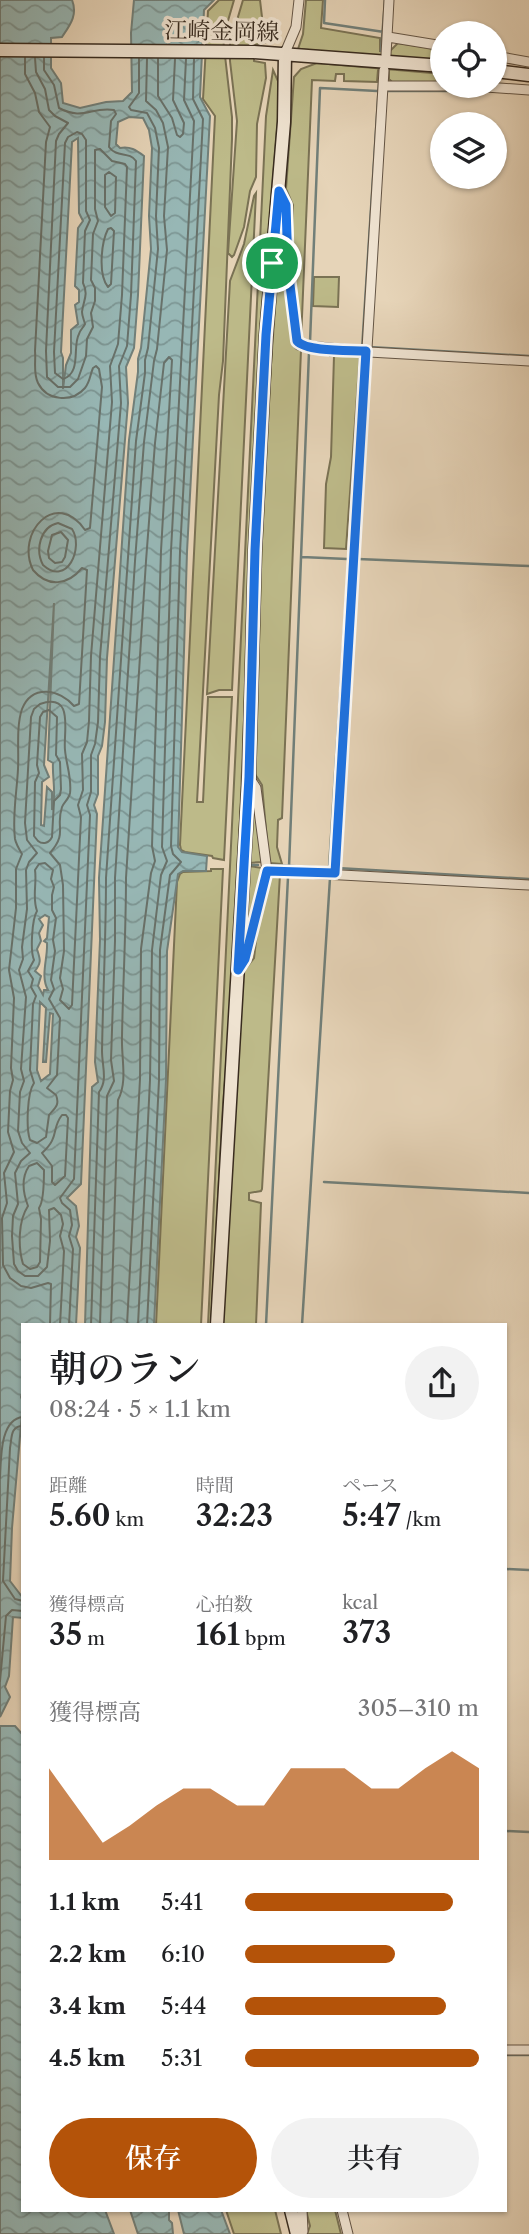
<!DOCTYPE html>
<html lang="ja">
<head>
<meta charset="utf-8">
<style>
  :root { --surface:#fff; --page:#f2f2f2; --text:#202124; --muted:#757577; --accent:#b45309 }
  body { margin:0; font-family:"Libre Caslon Text","Noto Serif JP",serif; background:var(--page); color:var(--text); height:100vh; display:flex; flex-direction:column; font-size:26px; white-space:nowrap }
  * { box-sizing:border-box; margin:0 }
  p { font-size:23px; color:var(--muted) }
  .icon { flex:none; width:38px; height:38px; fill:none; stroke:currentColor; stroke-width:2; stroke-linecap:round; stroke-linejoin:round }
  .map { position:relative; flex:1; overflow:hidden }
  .drawer { position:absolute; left:21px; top:1323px; width:486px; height:889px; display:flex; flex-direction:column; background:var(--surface); border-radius:0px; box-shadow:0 2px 5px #0004 }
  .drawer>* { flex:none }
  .controls { position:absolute; left:430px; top:21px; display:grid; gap:14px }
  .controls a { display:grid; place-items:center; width:77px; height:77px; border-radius:50%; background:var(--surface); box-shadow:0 2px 5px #0004; font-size:35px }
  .pin { position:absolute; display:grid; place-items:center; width:60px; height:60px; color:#fff; margin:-30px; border:4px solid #fff; border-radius:50%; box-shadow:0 2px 7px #0007 }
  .round { display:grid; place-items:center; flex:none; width:74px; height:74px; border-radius:37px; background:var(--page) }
  .summary { display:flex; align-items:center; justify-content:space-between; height:119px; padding:0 28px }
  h1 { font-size:38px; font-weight:600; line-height:52px }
  .figures { display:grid; grid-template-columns:repeat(3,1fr); gap:10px; height:119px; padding:7px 28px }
  .figures div { display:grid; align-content:center }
  .figures b { font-size:30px; font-weight:600 }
  .figures small { font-size:19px; font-weight:400 }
  .figures p { font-size:19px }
  .chart { height:196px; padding:14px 28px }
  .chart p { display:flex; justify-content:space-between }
  .chart svg { width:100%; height:126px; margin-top:7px; fill:var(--accent); opacity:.7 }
  .primary-button { display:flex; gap:14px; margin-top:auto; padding:14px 28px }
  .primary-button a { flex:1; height:80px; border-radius:42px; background:var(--accent); color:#fff; font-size:28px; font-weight:600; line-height:80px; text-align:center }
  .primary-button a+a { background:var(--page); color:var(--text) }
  ul { padding:0 28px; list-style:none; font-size:23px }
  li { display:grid; grid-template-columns:112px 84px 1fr; align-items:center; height:52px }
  li i { height:18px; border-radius:9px; background:var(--accent) }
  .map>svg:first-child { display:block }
</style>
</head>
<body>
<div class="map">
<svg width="529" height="2234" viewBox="0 0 529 2234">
  <defs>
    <pattern id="water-waves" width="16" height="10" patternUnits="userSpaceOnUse" patternTransform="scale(1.75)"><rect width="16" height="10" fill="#97b7b5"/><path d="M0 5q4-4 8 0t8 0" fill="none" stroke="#7c9593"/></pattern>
  </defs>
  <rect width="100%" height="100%" fill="#e6d4b8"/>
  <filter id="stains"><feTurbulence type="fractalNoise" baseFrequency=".00286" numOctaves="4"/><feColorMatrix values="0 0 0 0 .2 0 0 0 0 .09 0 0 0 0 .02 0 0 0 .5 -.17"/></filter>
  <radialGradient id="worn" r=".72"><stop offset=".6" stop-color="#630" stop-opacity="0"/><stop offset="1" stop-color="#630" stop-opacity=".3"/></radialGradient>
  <path fill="#bdba89" stroke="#7a7254" stroke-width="2" d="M 219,0 L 234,0 L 223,38 L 232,117 L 232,139 L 223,361 L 219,395 L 197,802 L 203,802 L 208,697 L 232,697 L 224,860 L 213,858 L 212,856 L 185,852 L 181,850 L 180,845 L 215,116 L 203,99 L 208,11 Z
    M 243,0 L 260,0 L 265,43 L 254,45 L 254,61 L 265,63 L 266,78 L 257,124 L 256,177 L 250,191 L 244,227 L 234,255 L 232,257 L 228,253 L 237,121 L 230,61 L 230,44 Z
    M 306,0 L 323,0 L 321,28 L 380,38 L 380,51 L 389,52 L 398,43 L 443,50 L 443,62 L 298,49 L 303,34 Z
    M 317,63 L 443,74 L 443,83 L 393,83 L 389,79 L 389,71 L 378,70 L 377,82 L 344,81 L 344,74 L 336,74 L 335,81 L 312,80 L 301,340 L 291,252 L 293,205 L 286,189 L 294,77 L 301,69 Z
    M 273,70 L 278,81 L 278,118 L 265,276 L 255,446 L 234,970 L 223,1105 L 211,1325 L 208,1325 L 266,116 Z
    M 256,193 L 232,690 L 219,690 L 207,694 L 230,281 L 244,244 L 254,196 Z
    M 283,218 L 295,347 L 301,350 L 282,818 L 278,820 L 277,847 L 282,864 L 269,863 L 262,785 L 253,771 C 259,586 265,402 283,218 Z
    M 314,277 L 339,277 L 338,307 L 313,306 Z
    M 331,350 L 360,353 L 346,549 L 324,548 L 326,484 L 331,457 L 334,356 L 330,356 Z
    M 252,801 L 254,801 L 262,862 L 249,863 Z
    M 249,866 L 262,868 L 247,942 L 244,942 Z
    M 211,869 L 223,869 L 201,1325 L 156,1325 L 177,882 L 180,874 L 183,872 L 211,871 Z
    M 273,874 L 280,874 L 262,1189 L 261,1191 L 249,1193 L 249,1200 L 261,1203 L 256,1325 L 222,1325 L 243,972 L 254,958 L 259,916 L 268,879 Z
    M 226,2210 L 275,2210 L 281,2234 L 234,2234 Z
    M 306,2210 L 335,2210 L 341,2234 L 307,2234 L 310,2226 Z"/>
  <path fill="url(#water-waves)" stroke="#717f79" stroke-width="2" fill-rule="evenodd" d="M 0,0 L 72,0 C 78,15 70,25 62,37 L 51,38 L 51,68 L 61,83 L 63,103 L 80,108 L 106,102 L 123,101 L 132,92 L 131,33 L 134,0 L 214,0 L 204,10 L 200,97 L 210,116 L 187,552 L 178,847 L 182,852 L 207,856 L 206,871 L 183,871 L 178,874 L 167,951 L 166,1080 L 154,1325 L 85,1325 L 92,1087 L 98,1082 L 95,1062 L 100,940 L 99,878 L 129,440 L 138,372 L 138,359 L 141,348 L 151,249 L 149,216 L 152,148 L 149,130 L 143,118 L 129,117 L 118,122 L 116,144 L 120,148 C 130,146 136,150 144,156 L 138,295 L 134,348 L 126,367 L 128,403 L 107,658 L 105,722 L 102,746 L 98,756 L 98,794 L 94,805 L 97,814 L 81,1184 L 67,1198 L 76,1206 L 79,1226 L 76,1237 L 80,1248 L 76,1325 L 23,1325 L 23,1391 L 21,1397 L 23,1402 L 12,1528 L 10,1581 L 23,1598 L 23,1618 L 13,1617 L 9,1676 L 5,1687 L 10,1697 L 0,1717 ZM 78,138 L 79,213 L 83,221 L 78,228 L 75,286 L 79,290 L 79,302 L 75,305 L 78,324 L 71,330 L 71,353 L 66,365 L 63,389 L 63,358 L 61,352 L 72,142 ZM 54,603 L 48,760 L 53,763 C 52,778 57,795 52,810 L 52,792 L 47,787 L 44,826 L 41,825 L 42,782 L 49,777 L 44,765 ZM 45,915 L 49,917 L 47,938 L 44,941 L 47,943 C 48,958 40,976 48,990 L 44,990 L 43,995 L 38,986 L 41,976 L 35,971 C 42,962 40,959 37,949 L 41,941 L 39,933 L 43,925 L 39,919 ZM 40,1002 L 46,1008 L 43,1062 L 46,1062 L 50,1013 L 53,1014 L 50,1074 L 41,1081 L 37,1070 Z
    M 0,1726 L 15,1726 L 23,1735 L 23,2210 L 105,2210 L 114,2234 L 0,2234 Z
    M 130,2210 L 169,2210 L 169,2220 L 172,2223 L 173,2234 L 138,2234 Z
    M 178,2210 L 221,2210 L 230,2234 L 184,2234 Z"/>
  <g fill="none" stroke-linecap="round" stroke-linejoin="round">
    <path stroke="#68716a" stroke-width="2" d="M 25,58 L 25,74 L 35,93 L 39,112 L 50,127 L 46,142 L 35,351 C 36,361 33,373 38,383 C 47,401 72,403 85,388 C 90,382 90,375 93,368 L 96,366 L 99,369 L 102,387 L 90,528 L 85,530 C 56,488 15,533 33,570 C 48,588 68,585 82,568 L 87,570 L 79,704 L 74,706 C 60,689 32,684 22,709 C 16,727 19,750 18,769 C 17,791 12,816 15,839 C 16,844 19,849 22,854 L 16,869 L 16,908 L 9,970 L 14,998 L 11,1068 L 13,1080 L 10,1091 L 8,1132 L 14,1152 L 4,1173 L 7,1203 L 2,1218 L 3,1265 L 10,1278 L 21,1286 L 31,1288 L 48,1283 L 51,1284 L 50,1325
      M 35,58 L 36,72 L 45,89 L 49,110 L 55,116 L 68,123 L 59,134 L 56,141 L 46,351 L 47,377 L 58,387 L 70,387 L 78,379 L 86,356 L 87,339 L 93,327 L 91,313 L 95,301 L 95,288 L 91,280 L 93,234 L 98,221 L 95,209 L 95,150 L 100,149 L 112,161 L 125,164 L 127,167 L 122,295 L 118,344 L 110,366 L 112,402 L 91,656 L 89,721 L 87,742 L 82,754 L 83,790 L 78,805 L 81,817 L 72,1005 L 69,1009 L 60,1000 L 63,989 L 60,978 L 64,951 L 63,885 L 60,865 L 50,853 C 68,832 55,828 62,807 C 64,802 69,799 70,793 C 72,779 66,763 65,750 C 63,732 75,692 40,704 L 34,709 L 31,717 L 25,823 L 27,840 L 37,853 L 29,862 L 26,870 L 27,909 L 22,947 L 23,959 L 19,970 L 26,997 L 21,1069 L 24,1081 L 20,1092 L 18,1131 L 22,1143 L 30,1153 L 21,1161 L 15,1173 L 18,1204 L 13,1216 L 12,1236 L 14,1264 L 18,1271 L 25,1276 L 38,1276 L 47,1267 L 50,1241 L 49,1210 L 54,1208 L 61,1215 L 63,1224 L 60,1236 L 64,1251 L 60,1325
      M 44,58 L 44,70 L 54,85 L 59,108 C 83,121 92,106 114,110 L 116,114 L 111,121 L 109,147 C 117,158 129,151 136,161 L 131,295 L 127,346 L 119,366 L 121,403 L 100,657 L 98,722 L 95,744 L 91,755 L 91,792 L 87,805 L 90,815 L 74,1179 L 60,1198 L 62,1203 L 70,1210 L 72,1225 L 69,1236 L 73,1249 L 69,1325
      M 158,59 L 158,96 L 172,118 L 177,135 L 180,137 L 183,134 L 184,123 L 173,100 L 175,59
      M 77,132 L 82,134 L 86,140 L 86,211 L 90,220 L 85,231 L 83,283 C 89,295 83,301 82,312 C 82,316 84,320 85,324 C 83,328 80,330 79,334 C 72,346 82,373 63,379 L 55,373 L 54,352 L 65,143 L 68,137 Z
      M 109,172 L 116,177 L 115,213 L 111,216 L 105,207 L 105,175 Z
      M 111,228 L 114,231 L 111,284 L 108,287 C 98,275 101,243 108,229 Z
      M 58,523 L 72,529 C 84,548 67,587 43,565 C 35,550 40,527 58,523 Z
      M 61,532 L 68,540 L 65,557 L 62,562 L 55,563 L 49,558 L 48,551 L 52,535 Z
      M 49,710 L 57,717 L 56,755 L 60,762 L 61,789 L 60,795 L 54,801 L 52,837 C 49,843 43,845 38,841 L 34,836 L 35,782 L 39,773 L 37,765 L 40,717 L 43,712 Z
      M 45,863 L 53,870 L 51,879 L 54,887 L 52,895 L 52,910 L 56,918 L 53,940 L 55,951 L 51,980 L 54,989 L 49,999 L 60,1018 L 57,1075 L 47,1088 L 56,1095 C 60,1105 55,1108 49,1115 L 46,1137 L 37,1143 L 30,1140 C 26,1128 27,1093 34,1083 L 30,1070 L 33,1004 L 36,996 L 31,987 L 33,979 L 28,971 L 34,960 C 30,951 32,919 37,911 C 32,898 37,883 35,870 L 39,864 Z
      M 62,1115 L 66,1115 L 68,1118 L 65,1176 L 55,1185 L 52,1182 L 52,1166 L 42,1153 C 60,1137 51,1129 62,1115 Z
      M 37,1163 L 44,1170 C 44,1180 44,1201 39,1208 L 41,1219 L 40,1262 L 37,1267 L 30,1269 L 23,1264 C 18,1247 18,1221 28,1206 C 23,1193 21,1178 29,1166 Z
      M 91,1325 L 99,1092 C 108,1080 102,1066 102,1051 C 103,993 106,936 106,878 L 136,441 L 145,373 L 145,360 L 148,348 L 158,249 L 156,216 L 159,148 L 155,128 L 147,113 L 131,110 L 129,107 L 139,93 L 139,59
      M 100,1325 L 107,1096 L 114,1081 L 111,1060 L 115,941 L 115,878 L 135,561 L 144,442 L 154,361 L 157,349 L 167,250 L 164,216 L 168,147 L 163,123 L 156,110 L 146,101 L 147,59
      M 111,1325 L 118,1100 C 128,1081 121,1058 122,1036 C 123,984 126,931 126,878 L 146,561 L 155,443 L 164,363 L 169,357 L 172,360 L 161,551 L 152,846 L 155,861 L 151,873 L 141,949 L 140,1079 L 127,1325
      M 138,1325 L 150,1080 L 152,950 L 161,875 L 167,861 L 162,847 L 171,551 L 194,121 L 184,100 L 186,59
      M 147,1325 L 159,1080 L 160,950 L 170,875 L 181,862 L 173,854 L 171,846 L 180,552 L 203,119 L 193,99 L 194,59
      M 23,1426 C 10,1426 12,1438 10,1448 L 3,1581 L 15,1599 L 23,1601
      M 0,1478 C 1,1458 0,1419 23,1417
      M 0,1681 L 6,1616 L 12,1610 L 23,1611"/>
    <path stroke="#717f79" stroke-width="2.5" d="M 325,0 L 324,23 L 384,32
      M 381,51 L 385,0
      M 387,91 L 478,91
      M 310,342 L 320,88 L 377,91
      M 369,347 L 529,356
      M 302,557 L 347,559
      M 358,559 L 529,566
      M 250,865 L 258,865
      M 272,865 L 330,868
      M 289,867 L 309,352
      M 329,868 L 379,83
      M 337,868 L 529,879
      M 324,1182 L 529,1193
      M 266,1325 L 288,877
      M 302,1325 L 330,878
      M 506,1569 L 529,1570
      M 506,1831 L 529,1832
      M 506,2055 L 529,2055"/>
    <g stroke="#645545" stroke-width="11">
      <path id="street" d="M 388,37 L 443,46
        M 285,53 L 296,27 L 299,0
        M 386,55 L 389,0
        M 495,56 L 529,62
        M 384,86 L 472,86 L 529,90
        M 279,192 L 286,205 L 288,269 L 297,341 L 299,345 L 369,352 L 529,361
        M 267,871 L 529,885
        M 335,873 L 384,70
        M 239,969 L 245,959 L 267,871 L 256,788 L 249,777
        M 506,2050 L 529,2050
        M 342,2210 L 348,2234
        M 297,2232 L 303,2231 L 302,2210"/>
    </g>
    <g stroke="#382b1f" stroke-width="15">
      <path id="secondary" d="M 0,50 L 254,52 L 443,66
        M 495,71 L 529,75
        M 217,1325 L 249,777 L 255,550 L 266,335 L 284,122 L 285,53
        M 291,2210 L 297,2234"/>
    </g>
    <use href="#street" stroke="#efe3d1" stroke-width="9"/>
    <use href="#secondary" stroke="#efe3d1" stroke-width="12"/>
  </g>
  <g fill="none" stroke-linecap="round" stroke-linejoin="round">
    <g stroke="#fff" stroke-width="14">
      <path id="route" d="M 279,191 L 286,205 L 288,269 L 297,341 C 307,352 349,350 366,351 L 335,873 L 267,871 L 245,959 L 238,970 L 249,777 L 255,550 L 266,335 Z"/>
    </g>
    <use href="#route" stroke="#1a73e8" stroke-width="9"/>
  </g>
  <g text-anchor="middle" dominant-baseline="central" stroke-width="7" stroke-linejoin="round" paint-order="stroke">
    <g font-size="23" fill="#382b1f" stroke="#efe3d1">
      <text transform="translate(222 31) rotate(1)">江崎金岡線</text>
    </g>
  </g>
  <rect width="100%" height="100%" filter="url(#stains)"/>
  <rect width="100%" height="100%" fill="url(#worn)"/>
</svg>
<div class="controls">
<a><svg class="icon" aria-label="locate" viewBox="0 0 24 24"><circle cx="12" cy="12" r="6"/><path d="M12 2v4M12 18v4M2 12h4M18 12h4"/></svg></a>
<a><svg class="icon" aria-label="layers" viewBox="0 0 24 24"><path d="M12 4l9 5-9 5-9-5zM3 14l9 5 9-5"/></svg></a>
</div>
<div class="pin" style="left:272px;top:263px;background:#1e9e55"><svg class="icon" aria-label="arrive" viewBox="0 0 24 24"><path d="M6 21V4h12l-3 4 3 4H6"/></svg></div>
<section class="drawer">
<div class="summary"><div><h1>朝のラン</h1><p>08:24 · 5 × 1.1 km</p></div><a class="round"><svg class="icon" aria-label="share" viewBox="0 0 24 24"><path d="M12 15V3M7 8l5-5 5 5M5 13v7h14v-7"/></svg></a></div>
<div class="figures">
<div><p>距離</p><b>5.60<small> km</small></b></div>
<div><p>時間</p><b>32:23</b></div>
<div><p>ペース</p><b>5:47<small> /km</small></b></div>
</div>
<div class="figures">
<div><p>獲得標高</p><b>35<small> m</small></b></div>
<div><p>心拍数</p><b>161<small> bpm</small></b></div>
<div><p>kcal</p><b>373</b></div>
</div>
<div class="chart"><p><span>獲得標高</span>305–310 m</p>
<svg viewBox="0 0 160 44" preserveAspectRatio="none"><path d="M0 44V12L10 25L20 38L30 32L40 25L50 19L60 19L70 25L80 25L90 12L100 12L110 12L120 19L130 19L140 12L150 6L160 12V44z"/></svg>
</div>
<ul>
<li><b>1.1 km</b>5:41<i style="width:89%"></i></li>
<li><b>2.2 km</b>6:10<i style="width:64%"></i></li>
<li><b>3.4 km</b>5:44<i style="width:86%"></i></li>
<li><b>4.5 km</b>5:31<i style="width:100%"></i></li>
</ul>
<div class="primary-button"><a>保存</a><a>共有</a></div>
</section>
</div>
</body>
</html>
